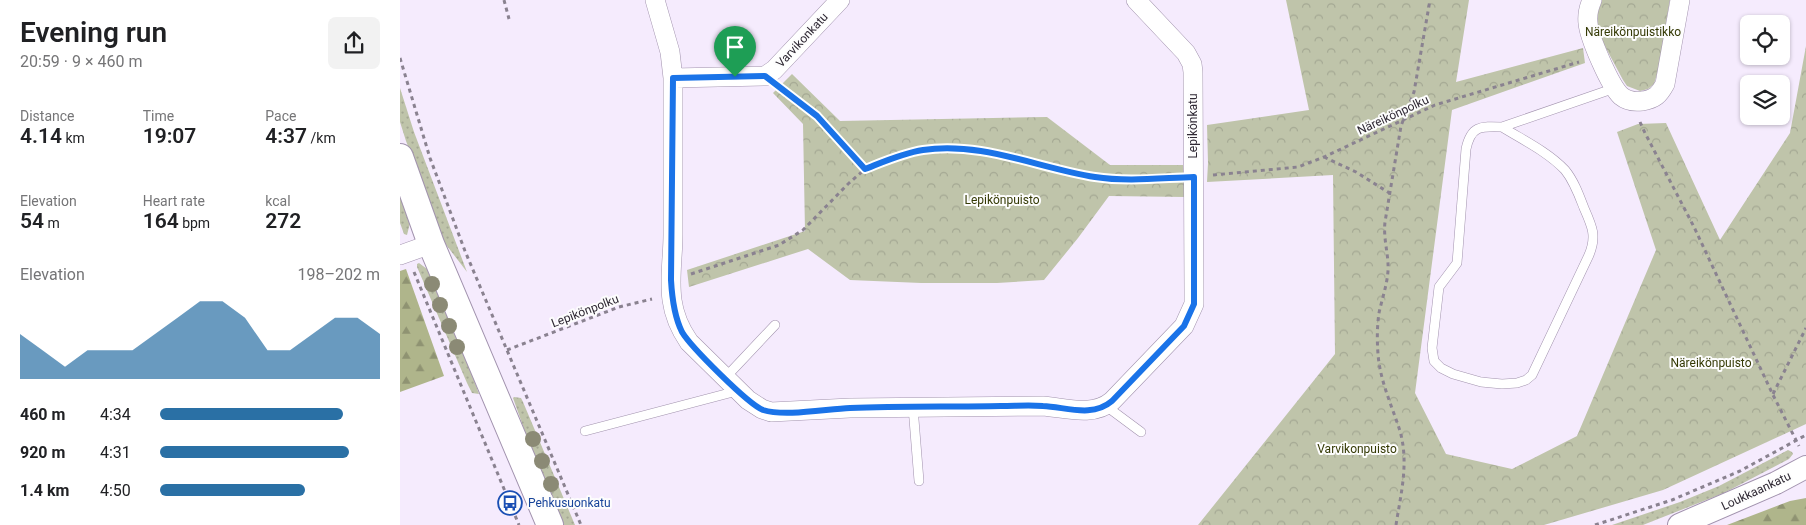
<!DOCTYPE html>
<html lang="en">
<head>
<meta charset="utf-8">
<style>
  :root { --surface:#fff; --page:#f2f2f2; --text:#202124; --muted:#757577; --accent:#2a70a5 }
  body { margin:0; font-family:Roboto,sans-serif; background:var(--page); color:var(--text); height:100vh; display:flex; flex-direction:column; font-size:19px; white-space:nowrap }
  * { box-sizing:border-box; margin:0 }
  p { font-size:16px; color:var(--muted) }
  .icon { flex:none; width:28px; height:28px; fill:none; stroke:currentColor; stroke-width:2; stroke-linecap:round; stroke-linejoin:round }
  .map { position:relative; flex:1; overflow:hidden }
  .panel { display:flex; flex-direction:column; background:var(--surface); width:400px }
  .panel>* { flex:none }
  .controls { position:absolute; left:1340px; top:15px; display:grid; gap:10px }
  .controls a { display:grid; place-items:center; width:50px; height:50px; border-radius:8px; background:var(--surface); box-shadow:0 1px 4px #0004; font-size:25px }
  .pin { position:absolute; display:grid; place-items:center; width:42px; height:42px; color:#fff; margin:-51px -21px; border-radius:50% 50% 50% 0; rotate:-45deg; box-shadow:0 0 5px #0007 }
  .pin .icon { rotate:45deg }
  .round { display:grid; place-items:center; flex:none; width:52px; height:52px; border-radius:8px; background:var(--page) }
  .headline { display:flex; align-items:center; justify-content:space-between; height:85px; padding:0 20px }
  h1 { font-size:28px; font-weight:600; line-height:38px }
  .metrics { display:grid; grid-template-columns:repeat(3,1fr); gap:8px; height:85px; padding:5px 20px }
  .metrics div { display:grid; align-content:center }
  .metrics b { font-size:21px; font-weight:600 }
  .metrics small { font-size:14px; font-weight:400 }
  .metrics p { font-size:14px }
  .chart { height:140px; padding:10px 20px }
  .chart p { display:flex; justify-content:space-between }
  .chart svg { width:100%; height:90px; margin-top:5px; fill:var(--accent); opacity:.7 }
  ul { padding:0 20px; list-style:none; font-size:16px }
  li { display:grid; grid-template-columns:80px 60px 1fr; align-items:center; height:38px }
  li i { height:12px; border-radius:6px; background:var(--accent) }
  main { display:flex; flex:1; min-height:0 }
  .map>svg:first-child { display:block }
</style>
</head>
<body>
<main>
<section class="panel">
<div class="headline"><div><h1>Evening run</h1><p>20:59 · 9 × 460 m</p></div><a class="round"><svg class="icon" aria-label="share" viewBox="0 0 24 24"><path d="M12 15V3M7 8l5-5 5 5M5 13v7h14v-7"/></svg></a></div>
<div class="metrics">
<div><p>Distance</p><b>4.14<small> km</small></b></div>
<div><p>Time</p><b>19:07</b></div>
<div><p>Pace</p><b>4:37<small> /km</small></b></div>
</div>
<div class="metrics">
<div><p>Elevation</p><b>54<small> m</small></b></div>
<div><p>Heart rate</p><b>164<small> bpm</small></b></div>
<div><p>kcal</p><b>272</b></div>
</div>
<div class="chart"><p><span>Elevation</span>198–202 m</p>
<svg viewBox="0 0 160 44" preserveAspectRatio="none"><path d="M0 44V22L10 30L20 38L30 30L40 30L50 30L60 22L70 14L80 6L90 6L100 14L110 30L120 30L130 22L140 14L150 14L160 22V44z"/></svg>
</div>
<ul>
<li><b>460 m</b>4:34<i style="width:83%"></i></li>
<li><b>920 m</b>4:31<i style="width:86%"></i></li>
<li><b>1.4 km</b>4:50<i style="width:66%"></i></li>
</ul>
</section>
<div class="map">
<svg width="1406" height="525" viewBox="0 0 1406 525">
  <defs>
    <pattern id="grass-dots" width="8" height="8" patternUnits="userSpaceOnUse" patternTransform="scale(1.25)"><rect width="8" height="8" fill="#bfc4aa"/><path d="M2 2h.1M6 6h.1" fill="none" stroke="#a4a893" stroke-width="1.8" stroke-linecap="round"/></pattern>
    <pattern id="forest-firs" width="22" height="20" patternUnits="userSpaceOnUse" patternTransform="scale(1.25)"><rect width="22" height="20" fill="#afb58b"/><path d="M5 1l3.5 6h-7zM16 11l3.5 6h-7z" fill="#8f9372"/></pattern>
    <pattern id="park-crowns" width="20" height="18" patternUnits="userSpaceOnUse" patternTransform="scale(1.25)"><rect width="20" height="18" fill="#bfc4aa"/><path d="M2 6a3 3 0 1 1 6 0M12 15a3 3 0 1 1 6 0" fill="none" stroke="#a4a893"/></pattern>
  </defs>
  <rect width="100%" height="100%" fill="#f5ebfd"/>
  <path fill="url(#grass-dots)" d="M 0,88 L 14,132 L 67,272 L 44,242 L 6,141 L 0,122 Z
    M 0,197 L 10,223 L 7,235 L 4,234 L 0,223 Z
    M 19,263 L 27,269 L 65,355 L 79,394 L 72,393 L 67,383 L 17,267 L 17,264 Z
    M 114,397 L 121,398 L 123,402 L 175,525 L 164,525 L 129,443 L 113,398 Z
    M 1388,450 L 1392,452 L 1393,454 L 1389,459 L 1324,493 L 1248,523 L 1243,525 L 1212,525 L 1280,502 L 1319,486 Z"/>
  <path fill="url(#forest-firs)" d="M 6,269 L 44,376 L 0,392 L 0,271 Z
    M 1406,498 L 1406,525 L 1327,525 L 1390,501 Z"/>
  <path fill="url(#park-crowns)" d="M 886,0 L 1069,0 L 1056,82 L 1183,48 L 1185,63 L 1052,110 L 1015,393 L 1046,454 L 1112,469 L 1177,436 L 1256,250 L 1217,132 L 1238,124 L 1266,123 L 1320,240 L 1390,133 L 1406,46 L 1406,424 L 1263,490 L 1144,525 L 798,525 L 935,354 L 933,175 L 807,182 L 808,163 L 807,125 L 909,110 Z
    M 1202,0 L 1270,0 L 1258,71 L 1254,84 L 1248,89 L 1240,91 L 1227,86 L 1223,80 L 1200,37 L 1197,22 L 1198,12 Z
    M 392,74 L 440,121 L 647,117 L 710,165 L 783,165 L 785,197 L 709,196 L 678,238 L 644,280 L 597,283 L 521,283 L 450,280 L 408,249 L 289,287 L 287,270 L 405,231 L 403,124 L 373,93 Z"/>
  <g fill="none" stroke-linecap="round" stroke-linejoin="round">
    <g stroke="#a293ae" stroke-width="10">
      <path id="service" d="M 1102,127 C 1123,140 1148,152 1165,170 C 1174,181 1179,195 1184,208 C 1192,226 1197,236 1189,255 L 1132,375 L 1126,380 L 1117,383 L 1102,384 L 1081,382 L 1053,374 L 1041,368 L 1034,361 L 1032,348 L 1039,287 L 1057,263 L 1066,149 C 1071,126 1080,126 1102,127 L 1215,88
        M 325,378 L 375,325
        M 706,406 L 741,432
        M 513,407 L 519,481
        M 185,431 L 337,391"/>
    </g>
    <g stroke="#a293ae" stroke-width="20">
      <path id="minor" d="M 255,0 L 270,52 L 273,78 C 273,130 273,182 273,235 C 273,256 269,278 272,300 C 274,315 280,329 289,342 L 348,400 L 362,409 L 371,412 L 450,408 L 643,406 C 666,408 693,417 712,401 L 784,326 L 794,304 L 794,291 L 793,72 L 792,64 L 786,53 L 736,0
        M 1192,0 C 1189,7 1187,15 1188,23 C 1189,37 1210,86 1221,96 C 1227,101 1234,102 1242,101 C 1255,99 1259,95 1265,84 L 1280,0
        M 273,78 L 365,76 L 374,70 L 440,0
        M 0,255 L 31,244"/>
    </g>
    <g stroke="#a293ae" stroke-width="24">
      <path id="tertiary" d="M 1279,525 L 1376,483 L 1406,467"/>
    </g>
    <g stroke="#a293ae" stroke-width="28">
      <path id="secondary" d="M 0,157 L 31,244 L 150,525"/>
    </g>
    <path stroke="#8a8290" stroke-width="3" stroke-dasharray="4 4" stroke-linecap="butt" d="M 104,0 L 109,19
      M 0,58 L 30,158 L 65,251 L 181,525
      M 381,89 L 417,116 L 465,169
      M 1240,122 L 1245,133 L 1294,227 L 1373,395 L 1399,446
      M 924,157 L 956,172 L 991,194
      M 813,175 L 898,167 L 924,157 L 1035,105 L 1179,62
      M 14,272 L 119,525
      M 291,274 L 379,245 L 403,230 L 448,184 L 465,169 L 522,150 L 544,148 L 587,152 L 660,170 L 713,179 L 774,177
      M 107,350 L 219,307 L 252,299
      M 1373,394 L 1406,328
      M 996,525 C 1001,493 1009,463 1000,431 C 992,406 980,381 978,354 C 977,341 977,326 979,313 C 982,299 987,285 988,271 C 989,255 983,239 985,222 L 1001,126 L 1014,92 L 1030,0
      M 1195,525 L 1272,500 L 1340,471 L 1406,435"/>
    <use href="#service" stroke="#fff" stroke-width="9"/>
    <use href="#minor" stroke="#fff" stroke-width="19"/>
    <use href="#tertiary" stroke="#fff" stroke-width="22"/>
    <use href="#secondary" stroke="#fff" stroke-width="26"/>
  </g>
  <g fill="#8b8a75">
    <circle cx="32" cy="284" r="8"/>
    <circle cx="40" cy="305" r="8"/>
    <circle cx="49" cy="326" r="8"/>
    <circle cx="57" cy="347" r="8"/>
    <circle cx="133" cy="439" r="8"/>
    <circle cx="142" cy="461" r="8"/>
    <circle cx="151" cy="484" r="8"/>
  </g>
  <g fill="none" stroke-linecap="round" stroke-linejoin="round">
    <g stroke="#fff" stroke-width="10">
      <path id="route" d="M 365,76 L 417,116 L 465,169 C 483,162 503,153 523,150 C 581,141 638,168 695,177 C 727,182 761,178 794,177 L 794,304 L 784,326 L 712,401 C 692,418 666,407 643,406 C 629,405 615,406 601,406 C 551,407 500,406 450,408 C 426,409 385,417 363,410 C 348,404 291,347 282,332 C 274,316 272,298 271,280 L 273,78 Z"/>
    </g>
    <use href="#route" stroke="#1a73e8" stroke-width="6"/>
  </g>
  <defs>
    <g id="bus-ring" transform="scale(1.25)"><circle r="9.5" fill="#fdfdfd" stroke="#1a4fb4" stroke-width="1.5"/><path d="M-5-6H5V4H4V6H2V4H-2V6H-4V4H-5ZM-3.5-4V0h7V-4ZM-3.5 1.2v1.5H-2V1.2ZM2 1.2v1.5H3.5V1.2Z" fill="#1a4fb4"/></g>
  </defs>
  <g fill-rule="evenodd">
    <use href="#bus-ring" x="110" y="503"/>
  </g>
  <g text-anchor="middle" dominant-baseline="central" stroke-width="4" stroke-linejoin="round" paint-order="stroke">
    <g font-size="12" fill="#353a05" stroke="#fdfdfd">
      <text x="1233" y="32">Näreikönpuistikko</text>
      <text x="602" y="200">Lepikönpuisto</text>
      <text x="1311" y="363">Näreikönpuisto</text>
      <text x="957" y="449">Varvikonpuisto</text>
    </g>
    <g font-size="12" fill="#2f2934" stroke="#fdfdfd">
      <text transform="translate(402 40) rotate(-47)">Varvikonkatu</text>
      <text transform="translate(993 115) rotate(-25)">Näreikönpolku</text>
      <text transform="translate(793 126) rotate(-90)">Lepikönkatu</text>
      <text transform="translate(185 311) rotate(-21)">Lepikönpolku</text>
      <text transform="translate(1356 491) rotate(-25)">Loukkaankatu</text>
    </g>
    <g font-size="12" fill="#164399" stroke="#fdfdfd" text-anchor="start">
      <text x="128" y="503">Pehkusuonkatu</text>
    </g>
  </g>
</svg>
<div class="controls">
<a><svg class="icon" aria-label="locate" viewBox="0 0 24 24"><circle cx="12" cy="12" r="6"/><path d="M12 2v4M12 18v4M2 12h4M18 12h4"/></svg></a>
<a><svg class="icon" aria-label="layers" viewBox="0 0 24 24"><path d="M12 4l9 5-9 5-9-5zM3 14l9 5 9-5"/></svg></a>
</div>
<div class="pin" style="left:335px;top:77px;background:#1e9e55"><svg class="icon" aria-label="arrive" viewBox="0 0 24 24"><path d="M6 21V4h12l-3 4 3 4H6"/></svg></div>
</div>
</main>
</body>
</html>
